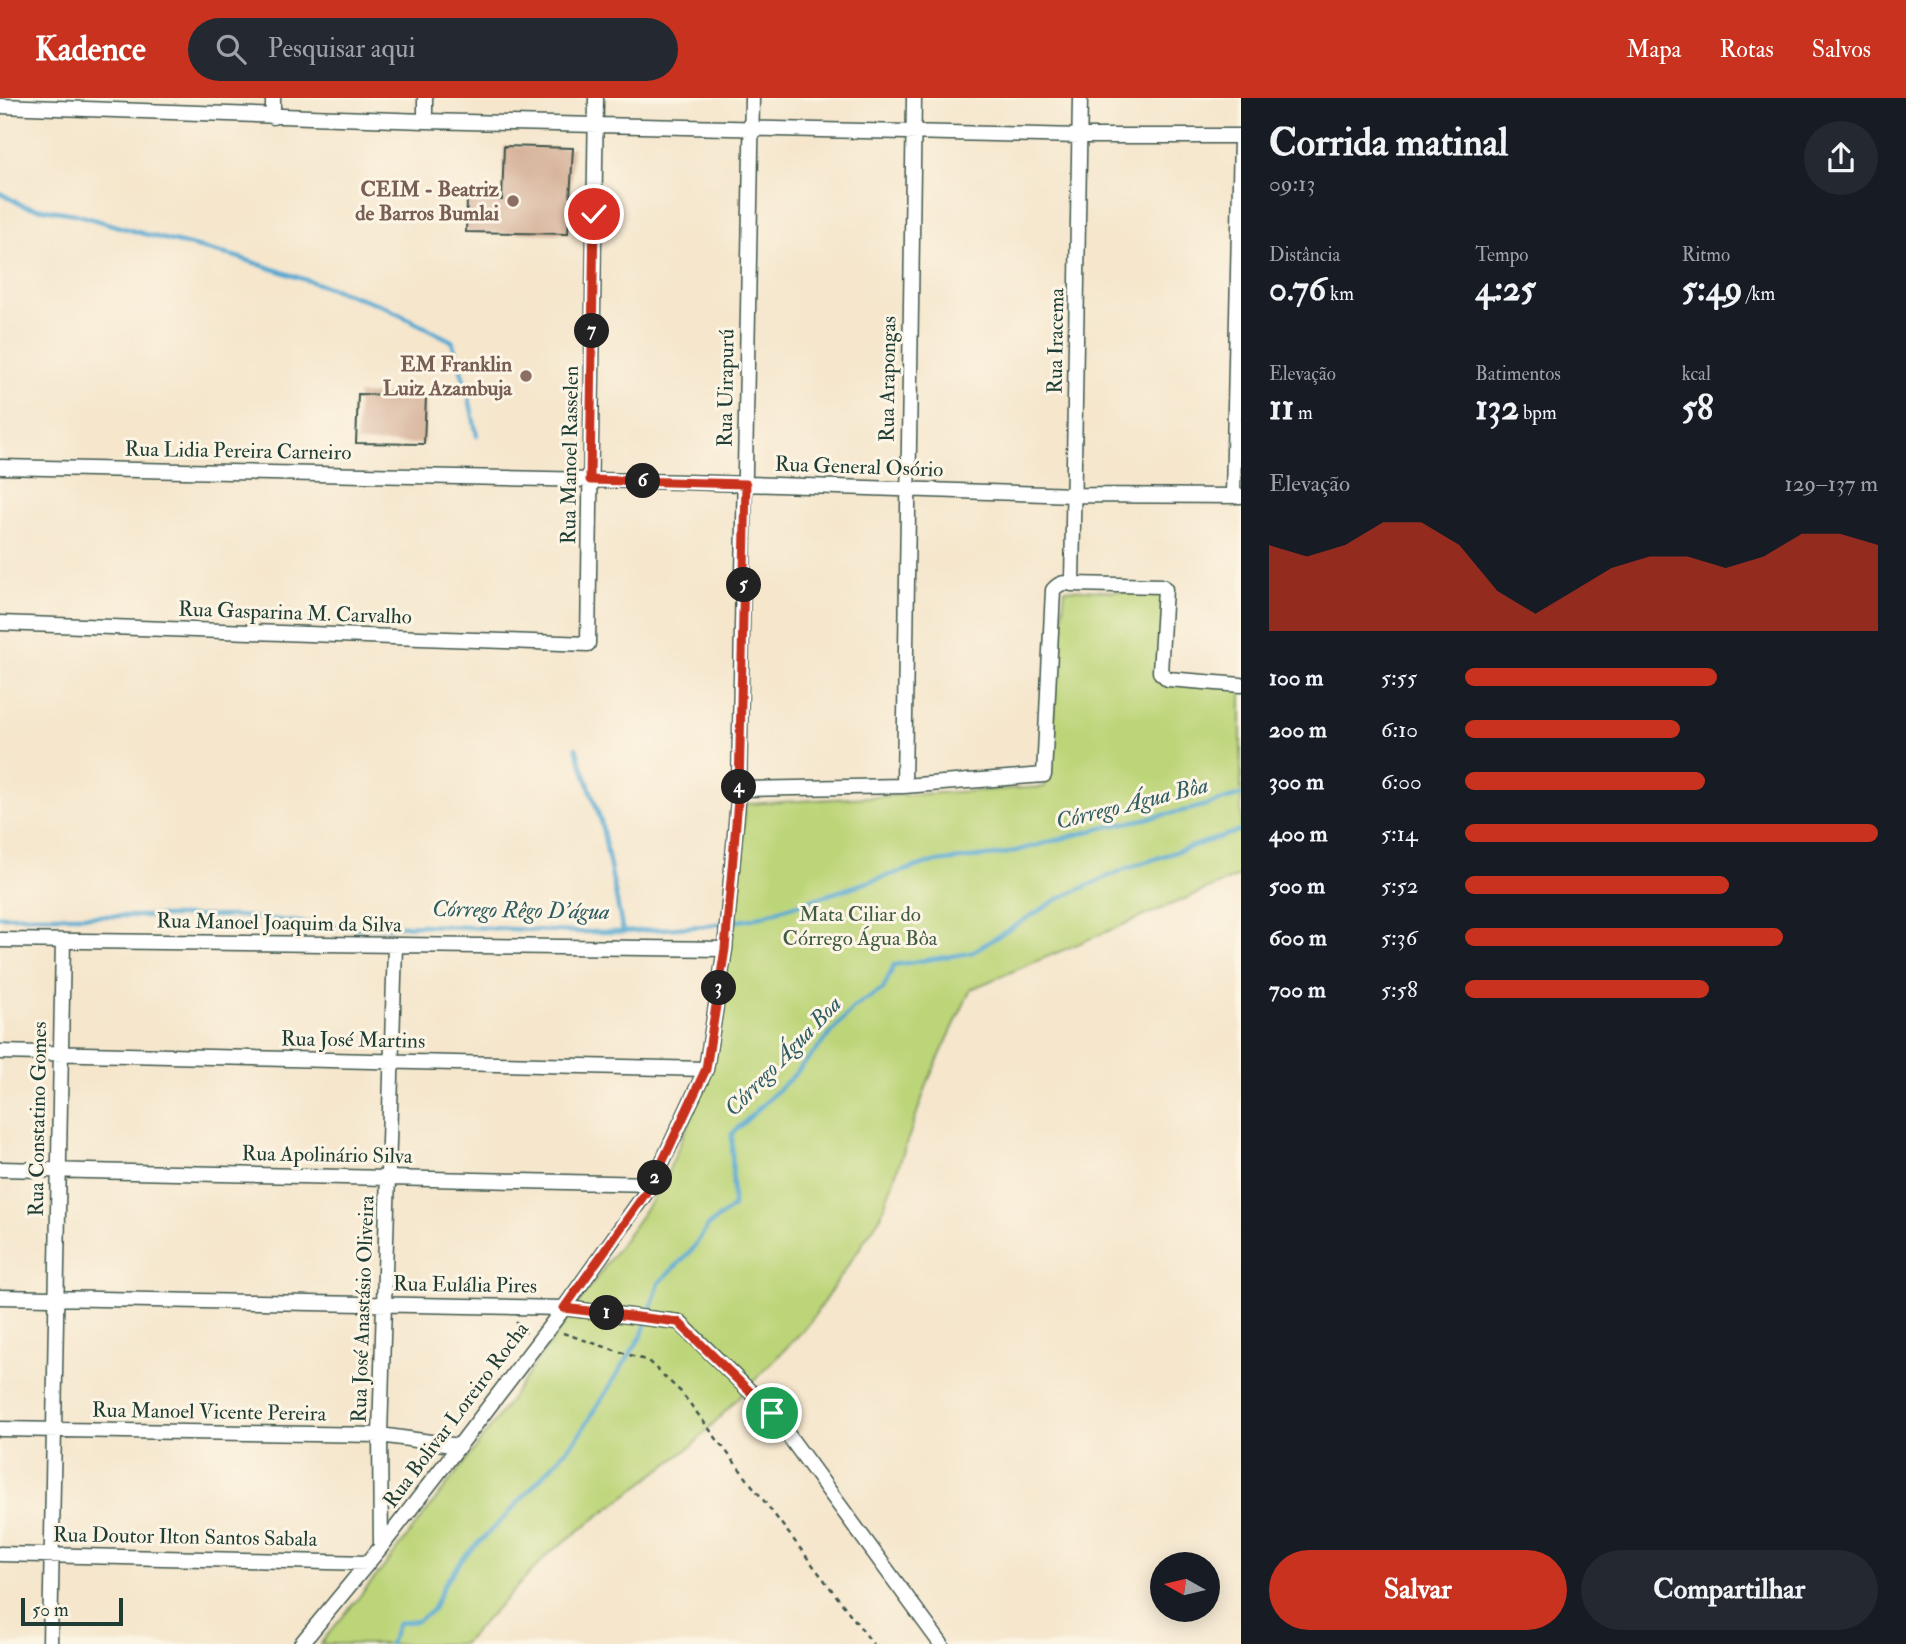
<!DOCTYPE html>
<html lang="pt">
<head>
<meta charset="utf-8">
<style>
  :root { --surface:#171b24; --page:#242831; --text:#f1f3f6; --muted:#9ea1a6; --accent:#c8321e }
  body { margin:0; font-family:"IM FELL Double Pica",serif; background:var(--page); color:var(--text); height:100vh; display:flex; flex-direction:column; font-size:26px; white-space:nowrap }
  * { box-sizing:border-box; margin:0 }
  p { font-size:23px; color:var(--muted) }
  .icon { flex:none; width:38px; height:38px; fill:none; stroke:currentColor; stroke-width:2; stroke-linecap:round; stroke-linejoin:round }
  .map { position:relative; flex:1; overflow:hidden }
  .panel { display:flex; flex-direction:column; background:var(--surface); width:665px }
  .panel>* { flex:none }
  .needle { width:46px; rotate:278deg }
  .tools { position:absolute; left:1150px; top:1454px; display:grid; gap:14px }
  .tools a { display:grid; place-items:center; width:70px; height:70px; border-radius:50%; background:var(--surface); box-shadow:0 4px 18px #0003; font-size:35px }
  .scale { position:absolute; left:21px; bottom:18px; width:102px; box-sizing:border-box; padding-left:7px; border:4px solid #1f3d34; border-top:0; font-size:19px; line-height:24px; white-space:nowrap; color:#1f3d34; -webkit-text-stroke:5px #fcf5e5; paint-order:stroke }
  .pin { position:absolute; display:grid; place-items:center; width:60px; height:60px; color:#fff; margin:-30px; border:4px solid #fff; border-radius:50%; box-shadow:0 2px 7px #0007 }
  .km { position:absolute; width:35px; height:35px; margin:-18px; border-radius:50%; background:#222; color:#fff; font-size:19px; line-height:35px; text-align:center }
  .round { display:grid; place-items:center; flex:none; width:74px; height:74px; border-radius:37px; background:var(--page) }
  .overview { display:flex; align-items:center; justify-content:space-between; height:119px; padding:0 28px }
  h1 { font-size:38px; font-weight:700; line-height:52px }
  .stats { display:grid; grid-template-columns:repeat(3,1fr); gap:10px; height:119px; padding:7px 28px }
  .stats div { display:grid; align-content:center }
  .stats b { font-size:35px; font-weight:700 }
  .stats small { font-size:19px; font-weight:400 }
  .stats p { font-size:19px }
  .chart { height:196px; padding:14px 28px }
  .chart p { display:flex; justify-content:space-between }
  .chart svg { width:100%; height:126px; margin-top:7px; fill:var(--accent); opacity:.7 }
  .primary-button { display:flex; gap:14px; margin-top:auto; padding:14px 28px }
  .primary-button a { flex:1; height:80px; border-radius:42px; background:var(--accent); color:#fff; font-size:28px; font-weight:700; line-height:80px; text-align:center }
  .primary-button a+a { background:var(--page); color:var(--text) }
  ul { padding:0 28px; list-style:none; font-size:23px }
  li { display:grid; grid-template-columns:112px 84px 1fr; align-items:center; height:52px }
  li i { height:18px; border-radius:9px; background:var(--accent) }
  header { display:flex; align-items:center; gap:42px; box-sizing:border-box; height:98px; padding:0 35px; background:var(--accent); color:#fff }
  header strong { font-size:33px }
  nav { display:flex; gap:38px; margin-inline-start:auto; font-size:24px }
  .search { width:490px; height:63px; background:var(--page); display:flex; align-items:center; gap:18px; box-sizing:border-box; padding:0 24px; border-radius:38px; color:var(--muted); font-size:26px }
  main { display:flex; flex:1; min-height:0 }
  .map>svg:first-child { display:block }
</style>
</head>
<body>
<header>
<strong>Kadence</strong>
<div class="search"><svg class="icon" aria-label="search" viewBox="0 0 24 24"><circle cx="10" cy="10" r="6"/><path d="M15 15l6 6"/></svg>Pesquisar aqui</div>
<nav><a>Mapa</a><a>Rotas</a><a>Salvos</a></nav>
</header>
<main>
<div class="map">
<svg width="1241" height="1546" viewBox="0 0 1241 1546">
  <rect width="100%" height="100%" fill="#fcf5e5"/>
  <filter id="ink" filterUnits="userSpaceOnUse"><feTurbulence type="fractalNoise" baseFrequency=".0143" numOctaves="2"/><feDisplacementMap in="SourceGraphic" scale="14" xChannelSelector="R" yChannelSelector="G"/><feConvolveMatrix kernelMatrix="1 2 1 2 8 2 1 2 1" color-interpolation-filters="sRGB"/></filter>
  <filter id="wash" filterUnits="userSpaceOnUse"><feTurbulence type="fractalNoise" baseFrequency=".00686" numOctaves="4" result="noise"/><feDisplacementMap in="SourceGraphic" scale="28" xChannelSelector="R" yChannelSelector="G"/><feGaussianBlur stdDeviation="1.57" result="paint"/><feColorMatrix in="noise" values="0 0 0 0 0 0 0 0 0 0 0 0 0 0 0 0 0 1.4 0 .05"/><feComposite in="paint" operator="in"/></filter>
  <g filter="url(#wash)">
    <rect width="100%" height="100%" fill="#f5e6cc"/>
    <path fill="#bdd579" stroke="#6e8956" stroke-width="2" d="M 1065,491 L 1163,496 L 1163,580 L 1241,584 L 1241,777 L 971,891 L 929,981 L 881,1118 L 808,1227 L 693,1347 L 548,1456 L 463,1546 L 320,1546 L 384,1469 L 477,1348 L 662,1088 L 712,970 L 746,706 L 1045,689 Z"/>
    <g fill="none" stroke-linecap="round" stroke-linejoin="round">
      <path stroke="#54a8d0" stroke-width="4.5" d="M 0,95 L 24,108 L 75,116 L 144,136 L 237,159 L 381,207 L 452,243 L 468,295 L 477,338
        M 576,650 L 601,723 L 623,834
        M 0,818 L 239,818 L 358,830 L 422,827 L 576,834 L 623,834 L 704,828 L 752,821 L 928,765 L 1004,756 L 1102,730 L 1192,711 L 1241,697
        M 390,1546 L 398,1525 L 417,1523 L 432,1513 L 445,1485 L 464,1459 L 506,1418 L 577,1340 L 642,1237 L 659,1185 L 692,1152 L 708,1128 L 733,1109 L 732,1036 L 795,976 L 854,909 L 883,891 L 894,867 L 971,855 L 1058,801 L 1125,771 L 1241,732"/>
    </g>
    <g id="blocks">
      <path fill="#cfa58c" d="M 504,48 L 573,50 L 568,136 L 466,134 L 467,101 L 502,102 Z
        M 358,296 L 426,298 L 424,346 L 356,345 Z"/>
    </g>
  </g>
  <g filter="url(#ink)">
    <use href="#blocks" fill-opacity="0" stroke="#3f564b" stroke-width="2"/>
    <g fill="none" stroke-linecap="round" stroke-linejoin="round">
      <g stroke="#3f564b" stroke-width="17">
        <path id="minor" d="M 0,8 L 425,23 L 1080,38 L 1241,38
          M 273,19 L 273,0
          M 425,23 L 425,0
          M 0,369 L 686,384 L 1075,397 L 1241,398
          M 1233,398 L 1241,41
          M 1072,486 L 1080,0
          M 0,525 L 588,546 L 596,0
          M 904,688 L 914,0
          M 739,691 L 904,688 L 1044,677 L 1053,492 C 1059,485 1064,484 1072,486 L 1162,488 L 1165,491 L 1160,574 L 1168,581 L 1241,587
          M 0,842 L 725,851
          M 0,954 L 706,971
          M 0,1071 L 652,1086
          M 0,1199 L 564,1210 L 679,1224 L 772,1315 L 941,1546
          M 0,1331 L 380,1337 L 459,1348
          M 381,1449 L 380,1337 L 395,848
          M 0,1456 L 368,1465
          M 50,1546 L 63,843
          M 301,1546 L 381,1449 L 459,1348 L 564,1210 L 652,1086 L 706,971 L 725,851 L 739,691 L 752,0"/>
      </g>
      <path stroke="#3f564b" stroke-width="2.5" stroke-dasharray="5 5" stroke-linecap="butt" d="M 516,1224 L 528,1237
        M 563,1235 L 648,1263 L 681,1294 L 873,1546"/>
      <use href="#minor" stroke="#fff" stroke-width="14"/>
    </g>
  </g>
  <g fill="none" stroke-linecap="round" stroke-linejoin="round" filter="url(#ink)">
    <g stroke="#fff" stroke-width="14">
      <path id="route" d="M 594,116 L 590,382 L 746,386 L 739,691 L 725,851 L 706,971 L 652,1086 L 564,1210 L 678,1224 L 772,1315"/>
    </g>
    <use href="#route" stroke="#c8321e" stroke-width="9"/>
  </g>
  <g fill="#8d6e63" stroke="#fcf5e5" stroke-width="2.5">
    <circle cx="513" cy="103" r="7"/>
    <circle cx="526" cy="278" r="7"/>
  </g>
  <g text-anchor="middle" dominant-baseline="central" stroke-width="6" stroke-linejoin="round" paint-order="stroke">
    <g font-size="21" font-weight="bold" fill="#785e54" stroke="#fcf5e5" text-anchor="end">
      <text x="499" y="91">CEIM - Beatriz<tspan x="499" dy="24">de Barros Bumlai</tspan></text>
      <text x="512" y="266">EM Franklin<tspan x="512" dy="24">Luiz Azambuja</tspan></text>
    </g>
    <g font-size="21" fill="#1f3d34" stroke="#fcf5e5">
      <text transform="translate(1056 243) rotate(-89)">Rua Iracema</text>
      <text transform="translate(888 281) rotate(-89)">Rua Arapongas</text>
      <text transform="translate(726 290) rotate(-89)">Rua Uirapurú</text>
      <text transform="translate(238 353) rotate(1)">Rua Lidia Pereira Carneiro</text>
      <text transform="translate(570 357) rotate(-89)">Rua Manoel Rasselen</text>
      <text transform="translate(859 369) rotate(2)">Rua General Osório</text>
      <text transform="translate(295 515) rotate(2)">Rua Gasparina M. Carvalho</text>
      <text transform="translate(279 825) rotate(1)">Rua Manoel Joaquim da Silva</text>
      <text transform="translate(353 942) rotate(1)">Rua José Martins</text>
      <text transform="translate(38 1021) rotate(-89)">Rua Constatino Gomes</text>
      <text transform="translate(327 1057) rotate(1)">Rua Apolinário Silva</text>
      <text transform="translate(465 1187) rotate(1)">Rua Eulália Pires</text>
      <text transform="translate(363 1211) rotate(-88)">Rua José Anastásio Oliveira</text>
      <text transform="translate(209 1314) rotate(1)">Rua Manoel Vicente Pereira</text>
      <text transform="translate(456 1317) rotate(-53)">Rua Bolivar Loreiro Rocha</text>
      <text transform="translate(185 1439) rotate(1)">Rua Doutor Ilton Santos Sabala</text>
    </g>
    <g font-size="21" fill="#3f5b42" stroke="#fcf5e5">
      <text x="860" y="816">Mata Ciliar do<tspan x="860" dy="24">Córrego Água Bôa</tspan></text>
    </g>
    <g font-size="23" font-style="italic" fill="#2f5d63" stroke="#fcf5e5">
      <text transform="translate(1132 705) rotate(-14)">Córrego Água Bôa</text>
      <text transform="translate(521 812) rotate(1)">Córrego Rêgo D'água</text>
      <text transform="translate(783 958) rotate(-46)">Córrego Água Boa</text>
    </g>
  </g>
</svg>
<div class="tools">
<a><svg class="needle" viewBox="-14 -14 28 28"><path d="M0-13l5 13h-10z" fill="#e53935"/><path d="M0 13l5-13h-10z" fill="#9ea1a6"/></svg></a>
</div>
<div class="scale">50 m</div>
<div class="pin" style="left:772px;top:1315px;background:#1e9e55"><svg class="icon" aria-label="arrive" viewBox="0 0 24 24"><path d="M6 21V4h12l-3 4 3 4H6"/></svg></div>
<div class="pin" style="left:594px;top:116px;background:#d93025"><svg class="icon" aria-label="check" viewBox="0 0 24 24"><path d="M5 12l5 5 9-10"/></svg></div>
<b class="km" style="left:607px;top:1215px">1</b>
<b class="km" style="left:655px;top:1080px">2</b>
<b class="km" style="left:719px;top:890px">3</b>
<b class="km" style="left:739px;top:689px">4</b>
<b class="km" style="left:744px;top:487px">5</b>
<b class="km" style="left:643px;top:383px">6</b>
<b class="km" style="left:592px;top:233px">7</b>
</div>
<section class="panel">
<div class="overview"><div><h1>Corrida matinal</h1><p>09:13</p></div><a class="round"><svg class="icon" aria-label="share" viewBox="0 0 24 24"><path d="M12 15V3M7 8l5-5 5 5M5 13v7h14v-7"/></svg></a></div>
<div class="stats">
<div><p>Distância</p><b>0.76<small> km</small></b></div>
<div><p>Tempo</p><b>4:25</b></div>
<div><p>Ritmo</p><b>5:49<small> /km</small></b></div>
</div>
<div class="stats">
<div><p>Elevação</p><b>11<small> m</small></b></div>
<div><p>Batimentos</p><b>132<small> bpm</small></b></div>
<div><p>kcal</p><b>58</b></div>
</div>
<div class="chart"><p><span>Elevação</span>129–137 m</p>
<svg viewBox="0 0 160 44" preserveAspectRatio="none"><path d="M0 44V14L10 18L20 14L30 6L40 6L50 14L60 30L70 38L80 30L90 22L100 18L110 18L120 22L130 18L140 10L150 10L160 14V44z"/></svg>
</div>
<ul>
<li><b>100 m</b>5:55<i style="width:61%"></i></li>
<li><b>200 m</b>6:10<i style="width:52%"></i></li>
<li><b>300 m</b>6:00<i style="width:58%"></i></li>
<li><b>400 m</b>5:14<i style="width:100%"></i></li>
<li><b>500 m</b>5:52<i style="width:64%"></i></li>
<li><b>600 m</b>5:36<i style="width:77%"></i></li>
<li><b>700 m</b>5:58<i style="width:59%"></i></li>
</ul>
<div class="primary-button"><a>Salvar</a><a>Compartilhar</a></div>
</section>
</main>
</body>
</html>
